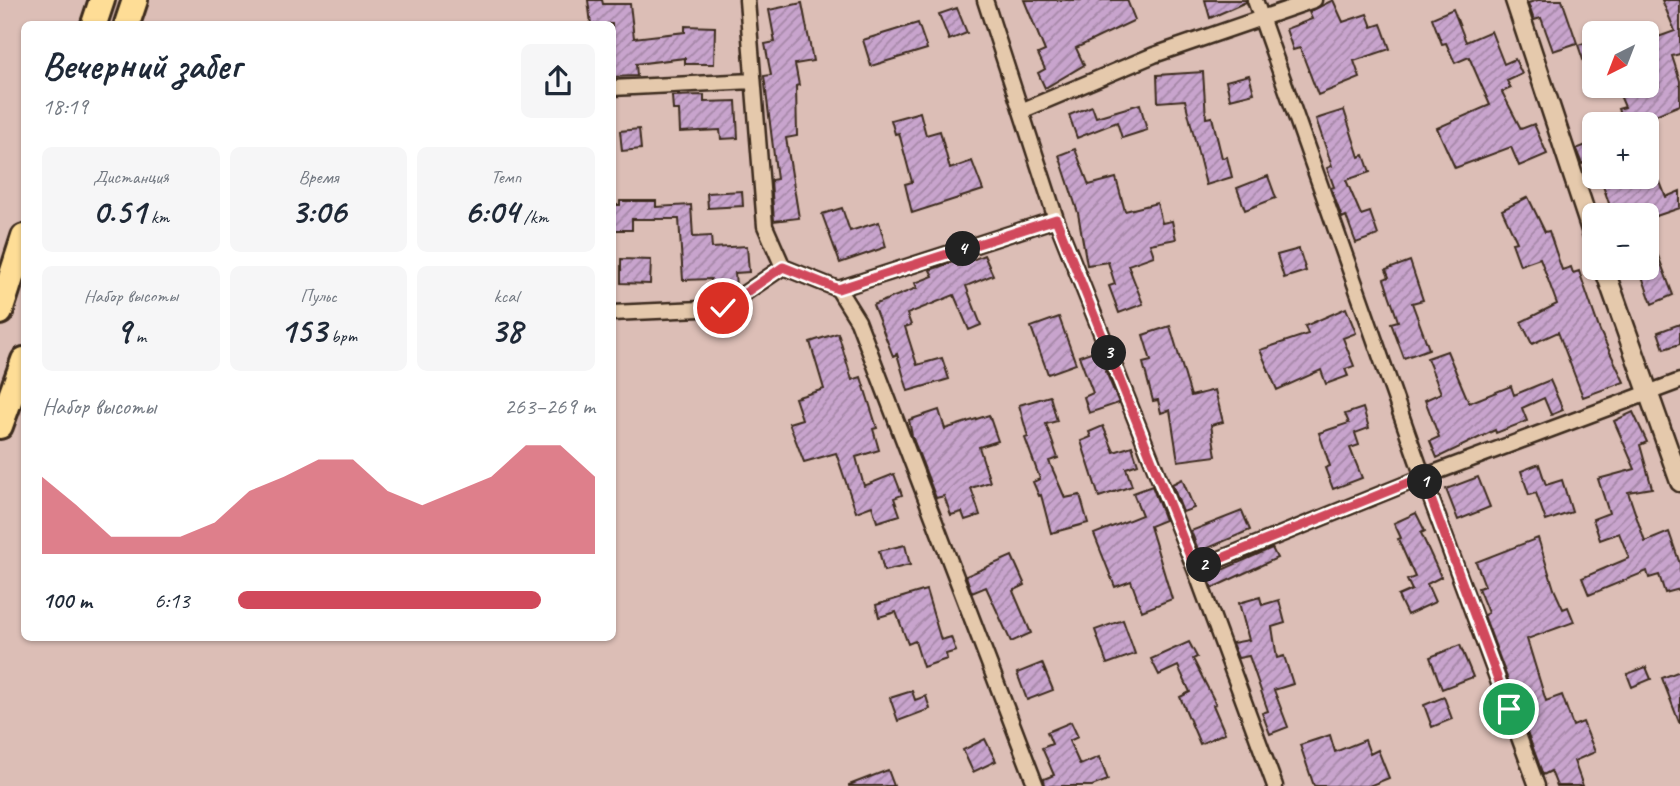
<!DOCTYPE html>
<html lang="ru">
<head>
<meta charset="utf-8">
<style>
  :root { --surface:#fff; --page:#f6f6f7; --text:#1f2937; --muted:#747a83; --accent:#d1495b }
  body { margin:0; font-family:Caveat,sans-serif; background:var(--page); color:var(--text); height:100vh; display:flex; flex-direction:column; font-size:26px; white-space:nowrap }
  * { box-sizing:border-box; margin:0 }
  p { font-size:23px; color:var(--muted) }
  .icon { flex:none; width:38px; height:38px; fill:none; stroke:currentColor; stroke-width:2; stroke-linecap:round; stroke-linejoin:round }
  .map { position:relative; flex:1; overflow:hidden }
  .drawer { position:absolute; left:21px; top:21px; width:595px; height:620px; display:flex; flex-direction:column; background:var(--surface); border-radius:10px; box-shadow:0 2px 5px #0004 }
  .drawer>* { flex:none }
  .needle { width:46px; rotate:222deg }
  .fabs { position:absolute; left:1582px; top:21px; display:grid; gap:14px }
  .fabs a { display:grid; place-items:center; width:77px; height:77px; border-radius:10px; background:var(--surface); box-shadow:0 2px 5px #0004; font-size:35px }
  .pin { position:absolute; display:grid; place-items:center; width:60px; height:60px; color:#fff; margin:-30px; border:4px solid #fff; border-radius:50%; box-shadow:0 2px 7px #0007 }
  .km { position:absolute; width:35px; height:35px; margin:-18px; border-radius:50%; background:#222; color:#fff; font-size:19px; line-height:35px; text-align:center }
  .round { display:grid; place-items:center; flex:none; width:74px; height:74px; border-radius:10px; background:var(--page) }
  .head { display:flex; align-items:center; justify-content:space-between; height:119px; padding:0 21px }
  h1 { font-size:38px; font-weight:800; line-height:52px }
  .figures { display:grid; grid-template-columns:repeat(3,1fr); gap:10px; height:119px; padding:7px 21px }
  .figures div { display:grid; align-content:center; border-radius:10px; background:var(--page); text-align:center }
  .figures b { font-size:35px; font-weight:800 }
  .figures small { font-size:19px; font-weight:400 }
  .figures p { font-size:19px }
  .chart { height:196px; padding:14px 21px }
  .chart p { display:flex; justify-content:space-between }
  .chart svg { width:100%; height:126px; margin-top:7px; fill:var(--accent); opacity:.7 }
  ul { padding:0 21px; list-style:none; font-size:23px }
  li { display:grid; grid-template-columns:112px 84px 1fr; align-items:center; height:52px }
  li i { height:18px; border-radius:9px; background:var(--accent) }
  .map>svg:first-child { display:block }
</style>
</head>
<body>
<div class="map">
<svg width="1680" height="786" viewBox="0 0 1680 786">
  <defs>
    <pattern id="building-hatch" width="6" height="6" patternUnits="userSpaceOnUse" patternTransform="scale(1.75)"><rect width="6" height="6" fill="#c8a4cd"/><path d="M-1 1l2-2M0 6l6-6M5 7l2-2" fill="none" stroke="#a486a6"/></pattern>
  </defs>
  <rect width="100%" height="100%" fill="#dcbeb6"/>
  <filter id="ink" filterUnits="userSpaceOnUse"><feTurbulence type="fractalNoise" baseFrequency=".0143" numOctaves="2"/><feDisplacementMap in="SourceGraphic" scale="14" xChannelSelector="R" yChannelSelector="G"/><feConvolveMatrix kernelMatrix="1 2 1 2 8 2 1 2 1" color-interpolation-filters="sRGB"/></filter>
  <g filter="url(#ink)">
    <path fill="url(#building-hatch)" stroke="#3b2a1e" stroke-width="2" d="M 588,0 L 602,0 L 603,4 L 630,4 L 634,38 L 685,32 L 685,26 L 715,27 L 714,64 L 685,64 L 685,58 L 636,64 L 637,76 L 612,77 L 612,24 L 591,24 Z
      M 1024,0 L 1127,0 L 1135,20 L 1076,48 L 1084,65 L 1045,88 L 1038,73 L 1045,69 L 1038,54 L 1045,51 Z
      M 1205,0 L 1246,0 L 1246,2 L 1210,18 Z
      M 1333,0 L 1343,22 L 1367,14 L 1372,27 L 1381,24 L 1390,49 L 1354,61 L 1360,78 L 1318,95 L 1300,48 L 1293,50 L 1286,29 L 1312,19 L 1309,12 Z
      M 1538,0 L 1562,0 L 1577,43 L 1553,51 L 1541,18 L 1534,20 L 1528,3 Z
      M 1662,0 L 1680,0 L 1680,54 L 1672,56 L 1680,81 L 1680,105 L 1650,117 L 1653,124 L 1624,124 L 1618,109 L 1625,107 L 1616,86 L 1659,86 L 1647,41 L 1675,31 Z
      M 802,3 L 813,61 L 795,64 L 799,85 L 796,86 L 797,136 L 786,138 L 799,218 L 774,221 L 771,180 L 777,179 L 764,76 L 771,75 L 765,44 L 775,42 L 769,10 Z
      M 957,8 L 967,33 L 949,40 L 939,14 Z
      M 1453,9 L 1466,42 L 1491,31 L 1504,64 L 1515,59 L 1522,74 L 1507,81 L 1511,88 L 1502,92 L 1521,129 L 1534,124 L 1547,154 L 1519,166 L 1511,147 L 1455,168 L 1437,128 L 1490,105 L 1469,57 L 1455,63 L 1446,43 L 1442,44 L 1432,18 Z
      M 918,23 L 927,49 L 871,66 L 863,40 Z
      M 1594,40 L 1594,86 L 1592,86 L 1578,45 Z
      M 1203,72 L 1206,118 L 1212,117 L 1222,158 L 1227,157 L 1232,177 L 1206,185 L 1185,100 L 1158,102 L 1157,75 Z
      M 1249,75 L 1254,93 L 1230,99 L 1226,81 Z
      M 704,95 L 704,102 L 736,101 L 738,138 L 721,139 L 720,130 L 680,132 L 679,110 L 673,110 L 672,96 Z
      M 1140,104 L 1147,130 L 1122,138 L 1117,122 L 1077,138 L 1069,115 L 1092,106 L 1096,117 Z
      M 1344,110 L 1359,157 L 1364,155 L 1370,172 L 1346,180 L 1361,215 L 1370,212 L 1378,235 L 1356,243 L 1346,216 L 1342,218 L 1331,188 L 1334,187 L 1327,168 L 1332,166 L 1316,119 Z
      M 920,112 L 926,135 L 940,131 L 950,169 L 972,161 L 983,190 L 912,213 L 905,184 L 912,182 L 899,133 L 895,134 L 891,120 Z
      M 639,129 L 641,149 L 622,151 L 620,131 Z
      M 1594,142 L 1594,158 L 1582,164 L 1576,149 Z
      M 1075,149 L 1089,185 L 1116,178 L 1125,211 L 1157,203 L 1162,223 L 1172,221 L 1176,239 L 1150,244 L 1154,256 L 1128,265 L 1143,304 L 1119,313 L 1109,286 L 1115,284 L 1108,262 L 1087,265 L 1078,213 L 1059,155 Z
      M 1268,176 L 1276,198 L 1245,210 L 1237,188 Z
      M 1600,177 L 1658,177 L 1666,197 L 1680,191 L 1680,208 L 1647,219 L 1647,215 L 1613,215 Z
      M 742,191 L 743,206 L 708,208 L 707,193 Z
      M 1528,197 L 1545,232 L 1549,231 L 1562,270 L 1571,267 L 1573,273 L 1579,271 L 1600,331 L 1624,382 L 1583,397 L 1558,332 L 1532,344 L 1521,322 L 1557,304 L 1540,258 L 1520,265 L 1512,243 L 1517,242 L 1502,210 Z
      M 620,201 L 656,201 L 656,207 L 691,205 L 693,237 L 711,236 L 712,248 L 747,246 L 749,272 L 735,273 L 736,287 L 729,292 L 712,293 L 711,279 L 683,280 L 679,219 L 632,219 L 632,230 L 612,230 L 612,205 L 620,205 Z
      M 842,208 L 850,231 L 879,222 L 886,247 L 840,263 L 822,214 Z
      M 1647,227 L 1673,295 L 1652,304 L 1639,268 L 1647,268 Z
      M 1299,249 L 1306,271 L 1284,278 L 1277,255 Z
      M 984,255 L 993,275 L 966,286 L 981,325 L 969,330 L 954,295 L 907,314 L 911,325 L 905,327 L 917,365 L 942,358 L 949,379 L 908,391 L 897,354 L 893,356 L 873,305 L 917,288 L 915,283 L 933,276 L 930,270 L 956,261 L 958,266 Z
      M 621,259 L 651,260 L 650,284 L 621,283 Z
      M 1410,261 L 1423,300 L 1412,303 L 1429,349 L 1404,358 L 1391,323 L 1398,321 L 1384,279 L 1389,277 L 1386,270 Z
      M 1346,308 L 1356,333 L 1343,338 L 1354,366 L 1345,369 L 1348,376 L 1326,384 L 1321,370 L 1277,390 L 1260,350 L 1308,334 L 1305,326 Z
      M 1059,317 L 1076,364 L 1048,374 L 1031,327 Z
      M 1680,324 L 1680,344 L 1664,349 L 1658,332 Z
      M 1170,326 L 1191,396 L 1215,390 L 1223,422 L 1211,425 L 1216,456 L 1178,461 L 1170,410 L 1161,413 L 1158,400 L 1153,401 L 1143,363 L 1151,361 L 1143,335 Z
      M 838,333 L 852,380 L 861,377 L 877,428 L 873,429 L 879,450 L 856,457 L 864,486 L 894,474 L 902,495 L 894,498 L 900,515 L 877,522 L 872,506 L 856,512 L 836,453 L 804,462 L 789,423 L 802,419 L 795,398 L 824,389 L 810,342 Z
      M 1097,350 L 1119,403 L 1089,413 L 1084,397 L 1093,393 L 1079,356 Z
      M 1447,351 L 1469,403 L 1511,386 L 1514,395 L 1550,380 L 1563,410 L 1551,415 L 1544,398 L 1522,408 L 1527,421 L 1496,433 L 1495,430 L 1437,458 L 1430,441 L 1439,437 L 1425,400 L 1441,393 L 1427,358 Z
      M 1050,396 L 1057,421 L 1046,424 L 1058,458 L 1049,461 L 1065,498 L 1080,495 L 1088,523 L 1051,533 L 1041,495 L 1039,496 L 1033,482 L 1040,479 L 1025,438 L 1028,437 L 1019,405 Z
      M 1363,408 L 1369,428 L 1355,433 L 1359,445 L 1350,448 L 1362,478 L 1333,489 L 1325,468 L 1330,466 L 1319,433 L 1349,423 L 1345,414 Z
      M 939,410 L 945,429 L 989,415 L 998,441 L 979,447 L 990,482 L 971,488 L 980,515 L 965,520 L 962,512 L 951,515 L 944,496 L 936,498 L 912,436 L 909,420 Z
      M 1633,412 L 1647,442 L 1640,445 L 1652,488 L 1628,492 L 1645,542 L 1669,532 L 1680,564 L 1680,589 L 1665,593 L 1659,575 L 1649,578 L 1647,571 L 1589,595 L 1582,578 L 1629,558 L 1619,533 L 1600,540 L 1593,519 L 1609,513 L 1598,479 L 1635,469 L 1614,421 Z
      M 1103,426 L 1114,452 L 1132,446 L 1138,464 L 1126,468 L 1132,486 L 1099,497 L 1081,441 L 1091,437 L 1089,432 Z
      M 1539,464 L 1546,485 L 1562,480 L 1572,512 L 1546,521 L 1536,493 L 1529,495 L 1521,471 Z
      M 1478,477 L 1490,507 L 1458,520 L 1446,489 Z
      M 1182,479 L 1194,508 L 1183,512 L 1172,484 Z
      M 1152,486 L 1165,520 L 1150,526 L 1172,599 L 1142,611 L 1131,581 L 1115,587 L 1094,534 L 1142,515 L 1133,493 Z
      M 1242,511 L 1250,530 L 1199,552 L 1191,531 Z
      M 1416,513 L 1425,531 L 1421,533 L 1441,577 L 1427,584 L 1435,602 L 1407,615 L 1398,596 L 1412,590 L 1407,580 L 1415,577 L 1398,539 L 1401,538 L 1394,523 Z
      M 1538,538 L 1554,589 L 1563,609 L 1568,607 L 1574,622 L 1527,639 L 1546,701 L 1562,695 L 1573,726 L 1583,722 L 1595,752 L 1574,761 L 1583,786 L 1557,786 L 1551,771 L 1543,775 L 1484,615 L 1488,613 L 1478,588 L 1485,586 L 1476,562 Z
      M 905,545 L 910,565 L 884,571 L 879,551 Z
      M 1272,548 L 1277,558 L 1212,588 L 1208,576 Z
      M 1012,556 L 1025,585 L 1013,591 L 1031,633 L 1011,642 L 986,587 L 972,593 L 966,576 Z
      M 926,590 L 941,640 L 951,637 L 956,651 L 946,654 L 947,659 L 923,667 L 915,641 L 908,644 L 896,612 L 879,617 L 876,605 Z
      M 1260,597 L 1262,605 L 1279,600 L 1285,623 L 1272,627 L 1277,658 L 1284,656 L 1293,684 L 1274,690 L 1288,727 L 1270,734 L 1262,713 L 1268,711 L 1249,656 L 1238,658 L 1232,643 L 1249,640 L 1239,603 Z
      M 1123,620 L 1135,654 L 1107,664 L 1095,630 Z
      M 1189,642 L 1197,657 L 1193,659 L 1216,704 L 1213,705 L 1225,733 L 1200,744 L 1180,697 L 1190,692 L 1178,666 L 1159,675 L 1151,659 Z
      M 1460,645 L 1473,677 L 1442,689 L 1430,657 Z
      M 1042,663 L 1053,690 L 1027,700 L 1017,673 Z
      M 1646,667 L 1651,679 L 1632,687 L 1627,674 Z
      M 1680,671 L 1680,722 L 1679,722 L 1662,678 Z
      M 912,691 L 915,700 L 926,696 L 930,709 L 898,721 L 890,698 Z
      M 1444,697 L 1452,719 L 1432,727 L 1424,705 Z
      M 1071,722 L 1078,737 L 1069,741 L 1080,765 L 1099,757 L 1108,780 L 1092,786 L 1045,786 L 1044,779 L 1054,775 L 1042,748 L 1052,744 L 1047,732 Z
      M 1330,735 L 1335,752 L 1365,740 L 1370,754 L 1378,750 L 1389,778 L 1369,786 L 1314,786 L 1300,745 Z
      M 985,739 L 996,761 L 973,772 L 963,750 Z
      M 888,770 L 894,786 L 849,786 L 849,785 Z"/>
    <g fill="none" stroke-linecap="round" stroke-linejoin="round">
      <g stroke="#3b2a1e" stroke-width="19">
        <path id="minor" d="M 747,0 L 765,226 L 783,267 L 838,289 L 858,321 L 1036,786
          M 985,0 L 1056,219 L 1195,569 L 1275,786
          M 1255,0 L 1423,477 L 1537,786
          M 612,88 L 753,81
          M 1021,111 L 1154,55 L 1314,0
          M 838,289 L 1056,219
          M 612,313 L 723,308 L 783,267
          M 1195,569 L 1423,477 L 1680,381"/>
      </g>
      <g stroke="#3b2a1e" stroke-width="23">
        <path id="tertiary" d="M 1515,0 L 1594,239
          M 1604,268 L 1680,482"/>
      </g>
      <g stroke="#3b2a1e" stroke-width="30">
        <path id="trunk" d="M 94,24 L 102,0
          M 127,24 L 135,0
          M 0,312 L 24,237
          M 0,426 L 24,360"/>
      </g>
      <use href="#minor" stroke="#e5c9ac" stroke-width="14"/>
      <use href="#tertiary" stroke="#e5c9ac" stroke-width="18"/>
      <use href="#trunk" stroke="#fedd96" stroke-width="24"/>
    </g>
  </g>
  <g fill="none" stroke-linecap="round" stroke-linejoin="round" filter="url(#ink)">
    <g stroke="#fff" stroke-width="14">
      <path id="route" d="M 723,308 L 783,267 L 838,289 L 1056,219 L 1195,569 L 1423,477 L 1509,709"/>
    </g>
    <use href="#route" stroke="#d1495b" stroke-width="9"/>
  </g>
</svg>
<div class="fabs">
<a><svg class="needle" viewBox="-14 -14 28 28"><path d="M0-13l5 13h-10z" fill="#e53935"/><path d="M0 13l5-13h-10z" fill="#747a83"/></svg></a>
<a>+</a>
<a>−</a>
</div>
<div class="pin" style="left:1509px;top:709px;background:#1e9e55"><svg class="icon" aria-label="arrive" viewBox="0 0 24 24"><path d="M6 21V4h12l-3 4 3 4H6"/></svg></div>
<div class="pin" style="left:723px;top:308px;background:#d93025"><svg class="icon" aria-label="check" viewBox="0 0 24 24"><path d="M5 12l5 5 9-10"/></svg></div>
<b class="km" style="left:1425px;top:482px">1</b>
<b class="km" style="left:1204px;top:565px">2</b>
<b class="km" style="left:1109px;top:353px">3</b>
<b class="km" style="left:963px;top:249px">4</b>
<section class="drawer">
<div class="head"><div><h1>Вечерний забег</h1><p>18:19</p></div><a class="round"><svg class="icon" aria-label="share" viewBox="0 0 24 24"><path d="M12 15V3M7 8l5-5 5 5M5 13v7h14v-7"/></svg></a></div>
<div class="figures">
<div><p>Дистанция</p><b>0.51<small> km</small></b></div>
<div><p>Время</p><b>3:06</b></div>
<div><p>Темп</p><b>6:04<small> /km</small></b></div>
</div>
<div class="figures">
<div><p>Набор высоты</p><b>9<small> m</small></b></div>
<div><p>Пульс</p><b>153<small> bpm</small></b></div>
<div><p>kcal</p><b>38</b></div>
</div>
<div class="chart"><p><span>Набор высоты</span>263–269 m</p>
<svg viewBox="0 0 160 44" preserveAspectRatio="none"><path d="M0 44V17L10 27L20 38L30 38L40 38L50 33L60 22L70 17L80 11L90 11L100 22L110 27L120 22L130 17L140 6L150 6L160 17V44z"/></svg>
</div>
<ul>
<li><b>100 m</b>6:13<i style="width:85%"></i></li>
</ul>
</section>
</div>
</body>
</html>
